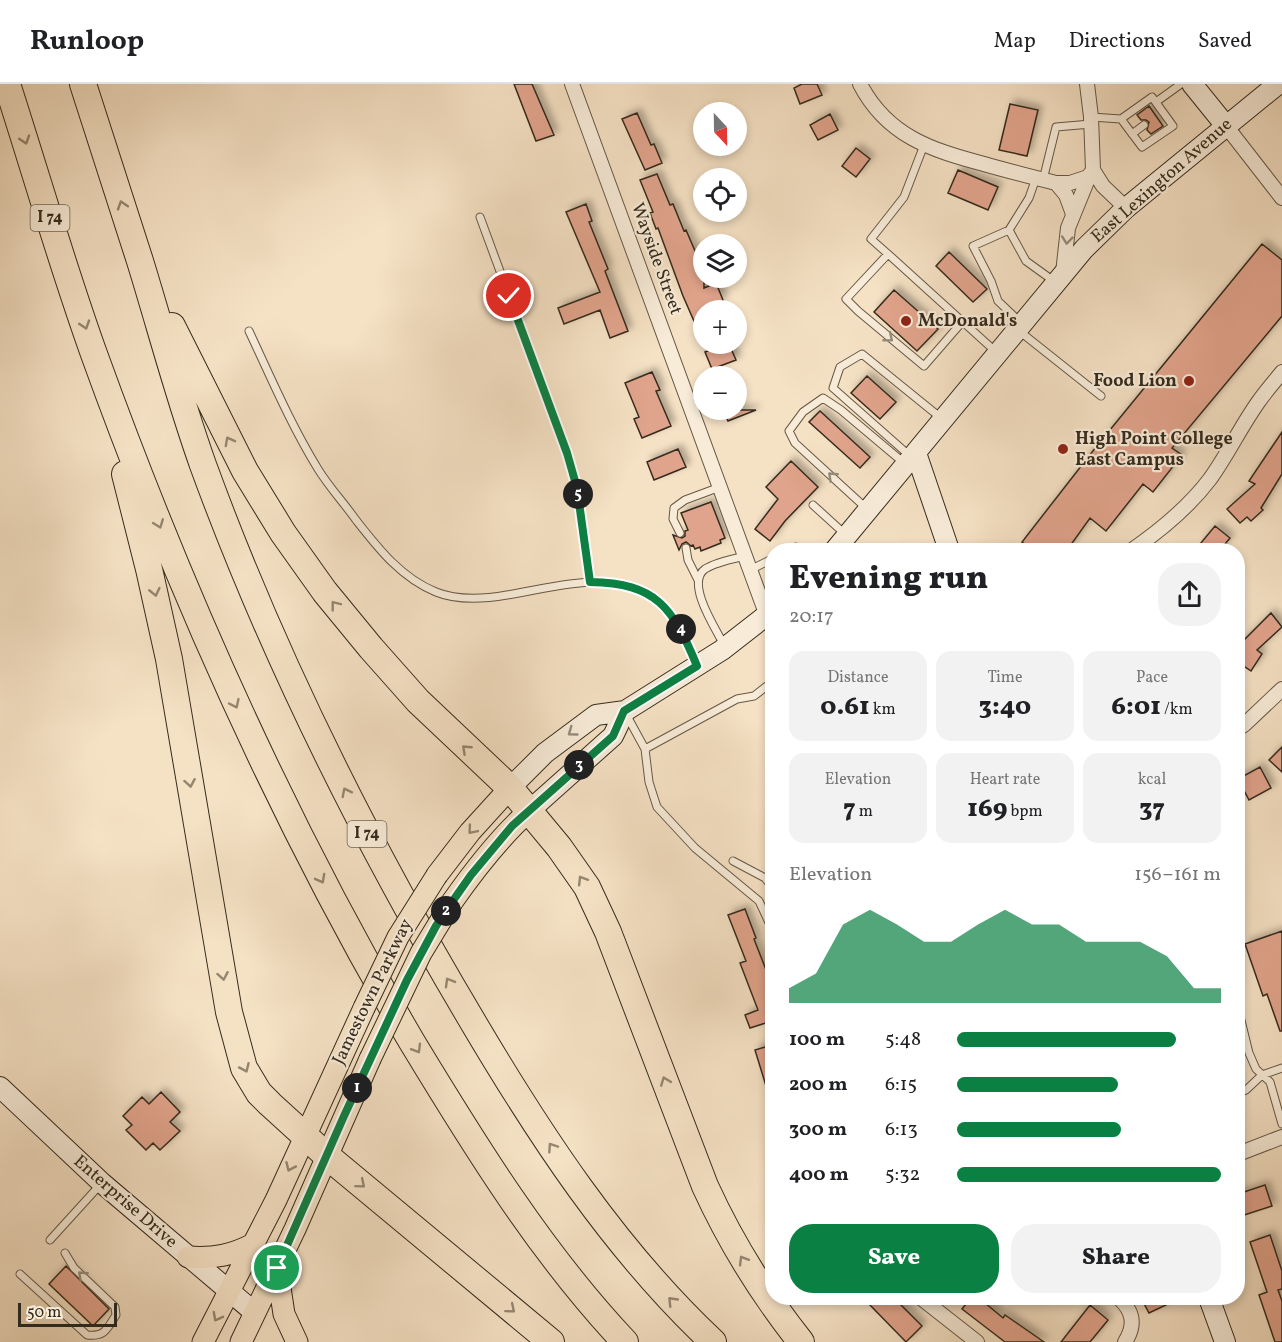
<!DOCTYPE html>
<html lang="en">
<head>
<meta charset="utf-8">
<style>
  :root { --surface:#fff; --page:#f2f2f2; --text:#202124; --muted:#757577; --line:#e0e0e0; --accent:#0b8043 }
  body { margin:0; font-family:Vollkorn,serif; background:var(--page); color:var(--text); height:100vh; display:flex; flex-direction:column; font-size:22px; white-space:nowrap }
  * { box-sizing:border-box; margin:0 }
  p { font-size:20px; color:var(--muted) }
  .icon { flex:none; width:33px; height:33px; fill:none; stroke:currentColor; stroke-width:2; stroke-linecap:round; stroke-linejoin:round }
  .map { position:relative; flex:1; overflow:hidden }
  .details { position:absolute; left:765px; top:459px; width:480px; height:762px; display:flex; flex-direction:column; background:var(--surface); border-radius:24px; box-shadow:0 3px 9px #0003 }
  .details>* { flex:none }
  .needle { width:39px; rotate:158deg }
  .buttons { position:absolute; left:693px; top:18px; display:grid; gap:12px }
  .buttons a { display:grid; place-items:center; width:54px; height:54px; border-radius:50%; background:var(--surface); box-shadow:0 3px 9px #0003; font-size:30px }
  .scale { position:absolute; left:18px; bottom:15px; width:99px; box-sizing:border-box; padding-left:6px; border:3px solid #352b1d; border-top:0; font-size:16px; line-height:21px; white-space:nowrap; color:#352b1d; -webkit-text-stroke:4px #f8ecd9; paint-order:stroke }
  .pin { position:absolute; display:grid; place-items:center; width:51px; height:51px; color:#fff; margin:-26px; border:3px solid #fff; border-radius:50%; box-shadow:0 2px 6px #0007 }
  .km { position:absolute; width:30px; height:30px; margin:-15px; border-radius:50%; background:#222; color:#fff; font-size:16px; line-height:30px; text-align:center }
  .round { display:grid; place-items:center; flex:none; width:63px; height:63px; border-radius:24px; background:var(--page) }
  .overview { display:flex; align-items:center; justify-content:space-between; height:102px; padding:0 24px }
  h1 { font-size:33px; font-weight:800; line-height:45px }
  .stats { display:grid; grid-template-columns:repeat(3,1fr); gap:9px; height:102px; padding:6px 24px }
  .stats div { display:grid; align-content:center; border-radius:15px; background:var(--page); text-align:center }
  .stats b { font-size:26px; font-weight:800 }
  .stats small { font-size:16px; font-weight:400 }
  .stats p { font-size:16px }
  .chart { height:168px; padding:12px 24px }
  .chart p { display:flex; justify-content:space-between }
  .chart svg { width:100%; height:108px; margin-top:6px; fill:var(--accent); opacity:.7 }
  .cta { display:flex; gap:12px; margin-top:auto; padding:12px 24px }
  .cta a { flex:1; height:69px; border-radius:24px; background:var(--accent); color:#fff; font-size:24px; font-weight:800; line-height:69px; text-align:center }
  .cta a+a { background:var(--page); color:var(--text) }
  ul { padding:0 24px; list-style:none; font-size:20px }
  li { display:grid; grid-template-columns:96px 72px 1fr; align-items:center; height:45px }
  li i { height:15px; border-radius:8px; background:var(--accent) }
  header { display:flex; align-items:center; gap:36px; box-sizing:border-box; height:84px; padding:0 30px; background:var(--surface); border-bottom:2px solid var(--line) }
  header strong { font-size:28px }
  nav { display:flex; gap:33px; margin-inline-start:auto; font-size:21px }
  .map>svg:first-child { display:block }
</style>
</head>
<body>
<header>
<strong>Runloop</strong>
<nav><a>Map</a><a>Directions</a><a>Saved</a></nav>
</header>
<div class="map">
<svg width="1282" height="1258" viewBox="0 0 1282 1258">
  <defs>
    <filter id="shadow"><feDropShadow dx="4.5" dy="-4.5" stdDeviation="3" flood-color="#0004"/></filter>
  </defs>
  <rect width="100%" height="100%" fill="#f5e1c4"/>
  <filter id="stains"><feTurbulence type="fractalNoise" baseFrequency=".00333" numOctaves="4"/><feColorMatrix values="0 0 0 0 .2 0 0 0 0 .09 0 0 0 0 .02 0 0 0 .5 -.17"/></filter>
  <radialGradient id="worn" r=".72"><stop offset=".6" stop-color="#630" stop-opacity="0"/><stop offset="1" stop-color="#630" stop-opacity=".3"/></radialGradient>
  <path fill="#e0a38b" stroke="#352b1d" stroke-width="1.5" filter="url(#shadow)" d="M 514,0 L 532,0 L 554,51 L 536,57 Z
    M 802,0 L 817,0 L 822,11 L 800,20 L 794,4 Z
    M 1010,20 L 1038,26 L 1027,72 L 999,66 Z
    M 1149,22 L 1163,42 L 1151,50 L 1147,46 L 1149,38 L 1146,36 L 1141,36 L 1137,31 Z
    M 637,29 L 651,61 L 654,60 L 662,79 L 645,86 L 622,35 Z
    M 830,30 L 838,46 L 818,56 L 810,41 Z
    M 856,64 L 870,75 L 856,93 L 842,82 Z
    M 958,86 L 998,103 L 988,126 L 948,109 Z
    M 657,90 L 670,121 L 673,120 L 684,147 L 686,146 L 699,176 L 704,174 L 704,204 L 716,199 L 723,216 L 704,224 L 704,260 L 683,212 L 658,144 L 656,145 L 650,129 L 653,128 L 640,96 Z
    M 586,120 L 592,137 L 589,138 L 608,185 L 605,187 L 628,247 L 610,254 L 600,226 L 564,240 L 558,224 L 600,208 L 566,128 Z
    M 1262,160 L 1282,176 L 1282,232 L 1172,364 L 1182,371 L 1153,408 L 1143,400 L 1106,447 L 1090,434 L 1070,462 L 1057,466 L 1033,466 L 1022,458 L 1096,363 Z
    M 949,168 L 987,205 L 973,218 L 936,182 Z
    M 894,206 L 938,245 L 917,267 L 874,228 Z
    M 727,260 L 729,260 L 736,276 L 712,285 L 705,268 Z
    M 652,288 L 660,306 L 656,307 L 671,342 L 642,354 L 634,335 L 639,333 L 625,299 Z
    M 867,292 L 896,318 L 880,335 L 851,309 Z
    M 723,326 L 756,326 L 728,337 Z
    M 820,327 L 870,373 L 860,384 L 809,338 Z
    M 1282,348 L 1282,390 L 1261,424 L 1263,426 L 1251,437 L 1247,433 L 1240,439 L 1227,425 L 1255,400 L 1249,397 Z
    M 678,365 L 686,383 L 654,396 L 647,378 Z
    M 791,377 L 818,403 L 785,437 L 770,457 L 755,445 L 778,415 L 766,403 Z
    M 711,418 L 725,454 L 720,456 L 721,459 L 701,467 L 700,463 L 695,465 L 693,461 L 691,462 L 686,458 L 682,460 L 679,466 L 673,451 L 682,454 L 685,452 L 685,447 L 688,446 L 681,429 Z
    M 1215,442 L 1230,454 L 1220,466 L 1208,466 L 1200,460 Z
    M 1271,529 L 1282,543 L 1257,566 L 1262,570 L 1251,587 L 1238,578 L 1238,562 Z
    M 1282,663 L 1282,688 L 1269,676 Z
    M 1260,683 L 1271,704 L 1249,716 L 1238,695 Z
    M 745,825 L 756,854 L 754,855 L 770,896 L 767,897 L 772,913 L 772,937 L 750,944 L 745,931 L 758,926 L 740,879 L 746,877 L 728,831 Z
    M 1282,847 L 1282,947 L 1280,947 L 1267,910 L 1263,912 L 1245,860 Z
    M 772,961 L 772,1014 L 770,1015 L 755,966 Z
    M 161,1008 L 180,1028 L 170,1038 L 180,1047 L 160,1066 L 153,1059 L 146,1066 L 126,1046 L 132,1041 L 123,1032 L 142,1013 L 149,1020 Z
    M 1265,1101 L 1272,1122 L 1238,1133 L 1238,1110 Z
    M 1270,1151 L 1282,1187 L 1282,1205 L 1278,1206 L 1282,1217 L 1282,1258 L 1275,1258 L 1259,1211 L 1267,1208 L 1250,1158 Z
    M 66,1182 L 109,1225 L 93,1242 L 49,1200 Z
    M 878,1214 L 894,1214 L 922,1242 L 906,1258 L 870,1221 Z
    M 971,1214 L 979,1214 L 1003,1234 L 1005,1231 L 1044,1258 L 1005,1258 L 962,1225 Z
    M 1141,1214 L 1162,1214 L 1166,1221 L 1149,1229 Z
    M 1090,1221 L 1108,1236 L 1090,1258 L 1061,1258 Z"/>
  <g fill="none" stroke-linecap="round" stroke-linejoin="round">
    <g stroke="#655847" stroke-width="9">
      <path id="lane" d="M 1156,18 L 1181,0
        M 1091,33 L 1121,35 L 1152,13 L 1173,42 L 1142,63 L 1121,35
        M 1132,50 L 1144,41
        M 1043,96 L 1056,43 L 1091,40
        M 480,133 L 567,369 L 577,404 L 590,498
        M 1009,146 L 1029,114 L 1036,94
        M 888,170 L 871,155 L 904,113 L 924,61
        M 963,237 L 924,282 L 858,227 L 846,215 L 888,170 L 995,267
        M 1020,238 L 998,217 L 991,197 L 973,162 L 1009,146 L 1026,177 L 1055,198
        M 1018,246 L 1101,312
        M 249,247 C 271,294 291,341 318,385 C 329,403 344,419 356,436 C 378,464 401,494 436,508 C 458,517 484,515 507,511 C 563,502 631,479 672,531 C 684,545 690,563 696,580
        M 910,372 L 833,304 L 840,283 L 862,270 L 941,334
        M 813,421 L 846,451
        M 866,424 L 795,359 L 789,347 L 803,328 L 823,314 L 841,326 L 904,379
        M 680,449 L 673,435 L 674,424 L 685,416 L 720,403
        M 686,464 L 688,476 L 698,496
        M 789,466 L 796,463 L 802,466
        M 750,486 L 772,475
        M 724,561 C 716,545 685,499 705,485 C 716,478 732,475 745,472
        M 627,632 L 645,665 L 649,698 L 657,723 L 695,764 L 759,817 L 772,845
        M 645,665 L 737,615 L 754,612 L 772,598
        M 733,777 L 765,794 L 772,803
        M 1238,924 L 1249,969 L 1256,985 L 1270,998 L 1282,1040
        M 1238,1009 L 1246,1006 L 1262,991 L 1282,984
        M 50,1156 L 100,1101
        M 20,1190 L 87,1251 C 105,1253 107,1245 116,1231 L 115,1223 L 74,1184 L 65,1169"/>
    </g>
    <g stroke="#655847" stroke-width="16">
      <path id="street" d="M 572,0 L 767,532
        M 860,0 C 887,52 931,66 984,80 C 1008,87 1032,93 1056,99 L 1070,99 L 1088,93
        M 1087,0 L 1091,33 L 1093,86 L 1103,102 L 1126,124
        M 1226,42 L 1282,114
        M 1056,99 L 1066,111 L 1073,130
        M 1063,189 L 1068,144 L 1090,90
        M 1132,466 C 1161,446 1188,424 1210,395 C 1228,370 1241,342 1259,317 C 1266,307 1274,298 1282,288
        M 1238,645 L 1245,640 L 1282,605
        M 1238,1070 L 1282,1053
        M 921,1214 L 977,1258
        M 1119,1214 C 1133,1227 1136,1241 1125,1258"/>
    </g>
    <g stroke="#352b1d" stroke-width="22">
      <path id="secondary" d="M 1192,0 L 1226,42
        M 916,369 L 949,466
        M 835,466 L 1084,165 L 1126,124 L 1278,0
        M 510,704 L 545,669 L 596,631 L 625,627 L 722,566 L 772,527
        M 529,727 L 613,652 L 625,627
        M 0,1003 L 102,1099 L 254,1228
        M 1209,1214 L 1225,1258"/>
    </g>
    <g stroke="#352b1d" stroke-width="23">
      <path id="primary" d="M 437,791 L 470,748 L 510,704
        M 452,818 C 475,785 499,754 529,727
        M 188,1173 C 214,1175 233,1171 255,1159
        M 277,1184 L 284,1230 L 297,1258
        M 203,1258 L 276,1116 L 364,924
        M 241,1258 L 295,1145 L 370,975"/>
    </g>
    <g stroke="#352b1d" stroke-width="28">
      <path id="highway" d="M 7,0 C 36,90 62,181 94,270 C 180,508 283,739 412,958 C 475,1062 541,1169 625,1258
        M 83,0 C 102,59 121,118 140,177 C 161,245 179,314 203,381 C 273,573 366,758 470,933 C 539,1050 614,1165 713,1258
        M 172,242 L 245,387 L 283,449 L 325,508 L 371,564 L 418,617 L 510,704 L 559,763 L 587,803 L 608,848 L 705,1102 C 731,1159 762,1209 801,1258
        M 125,390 L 149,485 L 169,575 L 229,928 L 244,984 L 259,1009 L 270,1020 L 327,1072 L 551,1258"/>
    </g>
    <use href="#lane" stroke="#f8ecd9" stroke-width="7"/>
    <use href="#street" stroke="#f8ecd9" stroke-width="14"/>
    <use href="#secondary" stroke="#f8ecd9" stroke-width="20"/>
    <use href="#primary" stroke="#f5e1c4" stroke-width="21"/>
    <use href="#highway" stroke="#f5e1c4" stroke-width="26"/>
    <g stroke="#352b1d" stroke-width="23" stroke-linecap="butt">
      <path id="primary-bridge" d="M 364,924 L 398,853 L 437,791
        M 370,975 L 421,869 L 452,818"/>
    </g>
    <use href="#primary-bridge" stroke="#f5e1c4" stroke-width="21"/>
  </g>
  <defs><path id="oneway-chevron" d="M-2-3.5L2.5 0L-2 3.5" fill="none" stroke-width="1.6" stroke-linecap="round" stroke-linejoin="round" transform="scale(1.5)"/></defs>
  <g stroke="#958670">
    <use href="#oneway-chevron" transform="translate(25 56) rotate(72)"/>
    <use href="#oneway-chevron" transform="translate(122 121) rotate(-108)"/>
    <use href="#oneway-chevron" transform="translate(85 241) rotate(72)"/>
    <use href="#oneway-chevron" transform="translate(229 357) rotate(-118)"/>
    <use href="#oneway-chevron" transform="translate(159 440) rotate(69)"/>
    <use href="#oneway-chevron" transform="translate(155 508) rotate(77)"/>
    <use href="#oneway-chevron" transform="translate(335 521) rotate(-128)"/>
    <use href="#oneway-chevron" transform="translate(235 620) rotate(65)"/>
    <use href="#oneway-chevron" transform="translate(466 665) rotate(-137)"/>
    <use href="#oneway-chevron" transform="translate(190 699) rotate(80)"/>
    <use href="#oneway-chevron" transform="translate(346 708) rotate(-117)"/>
    <use href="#oneway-chevron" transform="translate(472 746) rotate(130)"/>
    <use href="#oneway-chevron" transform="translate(321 795) rotate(62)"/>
    <use href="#oneway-chevron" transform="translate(582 796) rotate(-122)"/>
    <use href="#oneway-chevron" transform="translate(223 892) rotate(80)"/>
    <use href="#oneway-chevron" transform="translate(449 898) rotate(-120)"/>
    <use href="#oneway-chevron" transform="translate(417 965) rotate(59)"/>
    <use href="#oneway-chevron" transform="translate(245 984) rotate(66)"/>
    <use href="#oneway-chevron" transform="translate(665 997) rotate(-111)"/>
    <use href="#oneway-chevron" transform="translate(552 1063) rotate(-124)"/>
    <use href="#oneway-chevron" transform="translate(290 1083) rotate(114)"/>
    <use href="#oneway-chevron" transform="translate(361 1100) rotate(40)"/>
    <use href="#oneway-chevron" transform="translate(743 1176) rotate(-121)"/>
    <use href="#oneway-chevron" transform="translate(672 1217) rotate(-134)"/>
    <use href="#oneway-chevron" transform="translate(511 1225) rotate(40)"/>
    <use href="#oneway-chevron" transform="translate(217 1233) rotate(118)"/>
  </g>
  <g stroke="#968c7b">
    <use href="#oneway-chevron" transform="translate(1067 156) rotate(96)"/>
    <use href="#oneway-chevron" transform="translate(889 254) rotate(39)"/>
    <use href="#oneway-chevron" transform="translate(832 392) rotate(-137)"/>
    <use href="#oneway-chevron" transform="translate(572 648) rotate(144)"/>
    <use href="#oneway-chevron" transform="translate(82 1191) rotate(-137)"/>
  </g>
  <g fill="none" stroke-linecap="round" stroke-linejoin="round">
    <g stroke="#fff" stroke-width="12">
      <path id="route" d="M 277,1184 L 344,1032 L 407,896 L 436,842 L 452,818 L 471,791 L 512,742 L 613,652 L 624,627 L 697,582 C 673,524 657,499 590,498 L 577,404 L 567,369 L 509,212"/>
    </g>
    <use href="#route" stroke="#0b8043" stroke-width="8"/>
  </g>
  <g fill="#8f2418" stroke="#f8ecd9" stroke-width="2">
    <circle cx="906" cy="237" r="6"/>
    <circle cx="1189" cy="297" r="6"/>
    <circle cx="1063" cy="365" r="6"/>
  </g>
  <g text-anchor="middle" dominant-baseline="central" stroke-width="4.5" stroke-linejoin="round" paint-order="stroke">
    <g fill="#f8ecd9" stroke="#706555" stroke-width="1.5">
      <rect x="30.5" y="121" width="39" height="26" rx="4.5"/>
      <rect x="347.5" y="737" width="39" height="26" rx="4.5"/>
    </g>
    <g font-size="16" font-weight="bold" fill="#352b1d">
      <text x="50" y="134">I 74</text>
      <text x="367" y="750">I 74</text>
    </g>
    <g font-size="18" fill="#352b1d" stroke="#f8ecd9">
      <text transform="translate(1162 97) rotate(-41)">East Lexington Avenue</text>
      <text transform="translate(656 175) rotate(70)">Wayside Street</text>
      <text transform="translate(373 908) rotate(-64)">Jamestown Parkway</text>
      <text transform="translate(125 1118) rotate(41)">Enterprise Drive</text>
    </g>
    <g font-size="18" font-weight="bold" fill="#352b1d" stroke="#f8ecd9" text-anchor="start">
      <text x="918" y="237">McDonald's</text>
      <text x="1177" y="297" text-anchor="end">Food Lion</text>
      <text x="1075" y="355">High Point College<tspan x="1075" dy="21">East Campus</tspan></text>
    </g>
  </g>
  <rect width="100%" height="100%" filter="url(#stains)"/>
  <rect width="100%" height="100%" fill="url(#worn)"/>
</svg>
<div class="buttons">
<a><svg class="needle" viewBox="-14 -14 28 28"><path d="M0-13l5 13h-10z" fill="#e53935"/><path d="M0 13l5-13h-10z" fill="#757577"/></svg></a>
<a><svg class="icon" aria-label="locate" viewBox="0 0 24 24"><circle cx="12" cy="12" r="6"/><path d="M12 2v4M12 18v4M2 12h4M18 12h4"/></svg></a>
<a><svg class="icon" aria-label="layers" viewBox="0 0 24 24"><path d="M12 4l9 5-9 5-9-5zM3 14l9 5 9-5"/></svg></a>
<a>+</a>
<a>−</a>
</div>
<div class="scale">50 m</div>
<div class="pin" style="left:277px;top:1184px;background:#1e9e55"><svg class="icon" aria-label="arrive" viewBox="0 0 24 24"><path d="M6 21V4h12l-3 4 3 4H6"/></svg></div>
<div class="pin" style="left:509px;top:212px;background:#d93025"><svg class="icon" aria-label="check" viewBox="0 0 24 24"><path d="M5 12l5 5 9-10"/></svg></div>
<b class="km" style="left:357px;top:1004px">1</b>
<b class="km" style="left:446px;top:827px">2</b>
<b class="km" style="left:579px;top:681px">3</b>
<b class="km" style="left:681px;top:545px">4</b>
<b class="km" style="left:578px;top:410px">5</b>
<section class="details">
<div class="overview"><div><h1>Evening run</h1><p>20:17</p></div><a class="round"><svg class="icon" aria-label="share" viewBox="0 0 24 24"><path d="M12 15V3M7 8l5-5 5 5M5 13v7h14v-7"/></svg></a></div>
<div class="stats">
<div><p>Distance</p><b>0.61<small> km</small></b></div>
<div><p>Time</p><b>3:40</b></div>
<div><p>Pace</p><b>6:01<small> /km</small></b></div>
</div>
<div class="stats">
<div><p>Elevation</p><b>7<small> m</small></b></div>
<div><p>Heart rate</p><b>169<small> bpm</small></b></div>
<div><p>kcal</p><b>37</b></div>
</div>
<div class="chart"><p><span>Elevation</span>156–161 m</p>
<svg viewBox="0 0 160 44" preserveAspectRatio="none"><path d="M0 44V38L10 32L20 12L30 6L40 12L50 19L60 19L70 12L80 6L90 12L100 12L110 19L120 19L130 19L140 25L150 38L160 38V44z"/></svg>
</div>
<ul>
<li><b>100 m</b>5:48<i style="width:83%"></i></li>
<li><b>200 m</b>6:15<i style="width:61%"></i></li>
<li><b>300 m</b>6:13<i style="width:62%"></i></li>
<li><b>400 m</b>5:32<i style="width:100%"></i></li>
</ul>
<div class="cta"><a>Save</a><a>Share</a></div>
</section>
</div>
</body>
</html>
